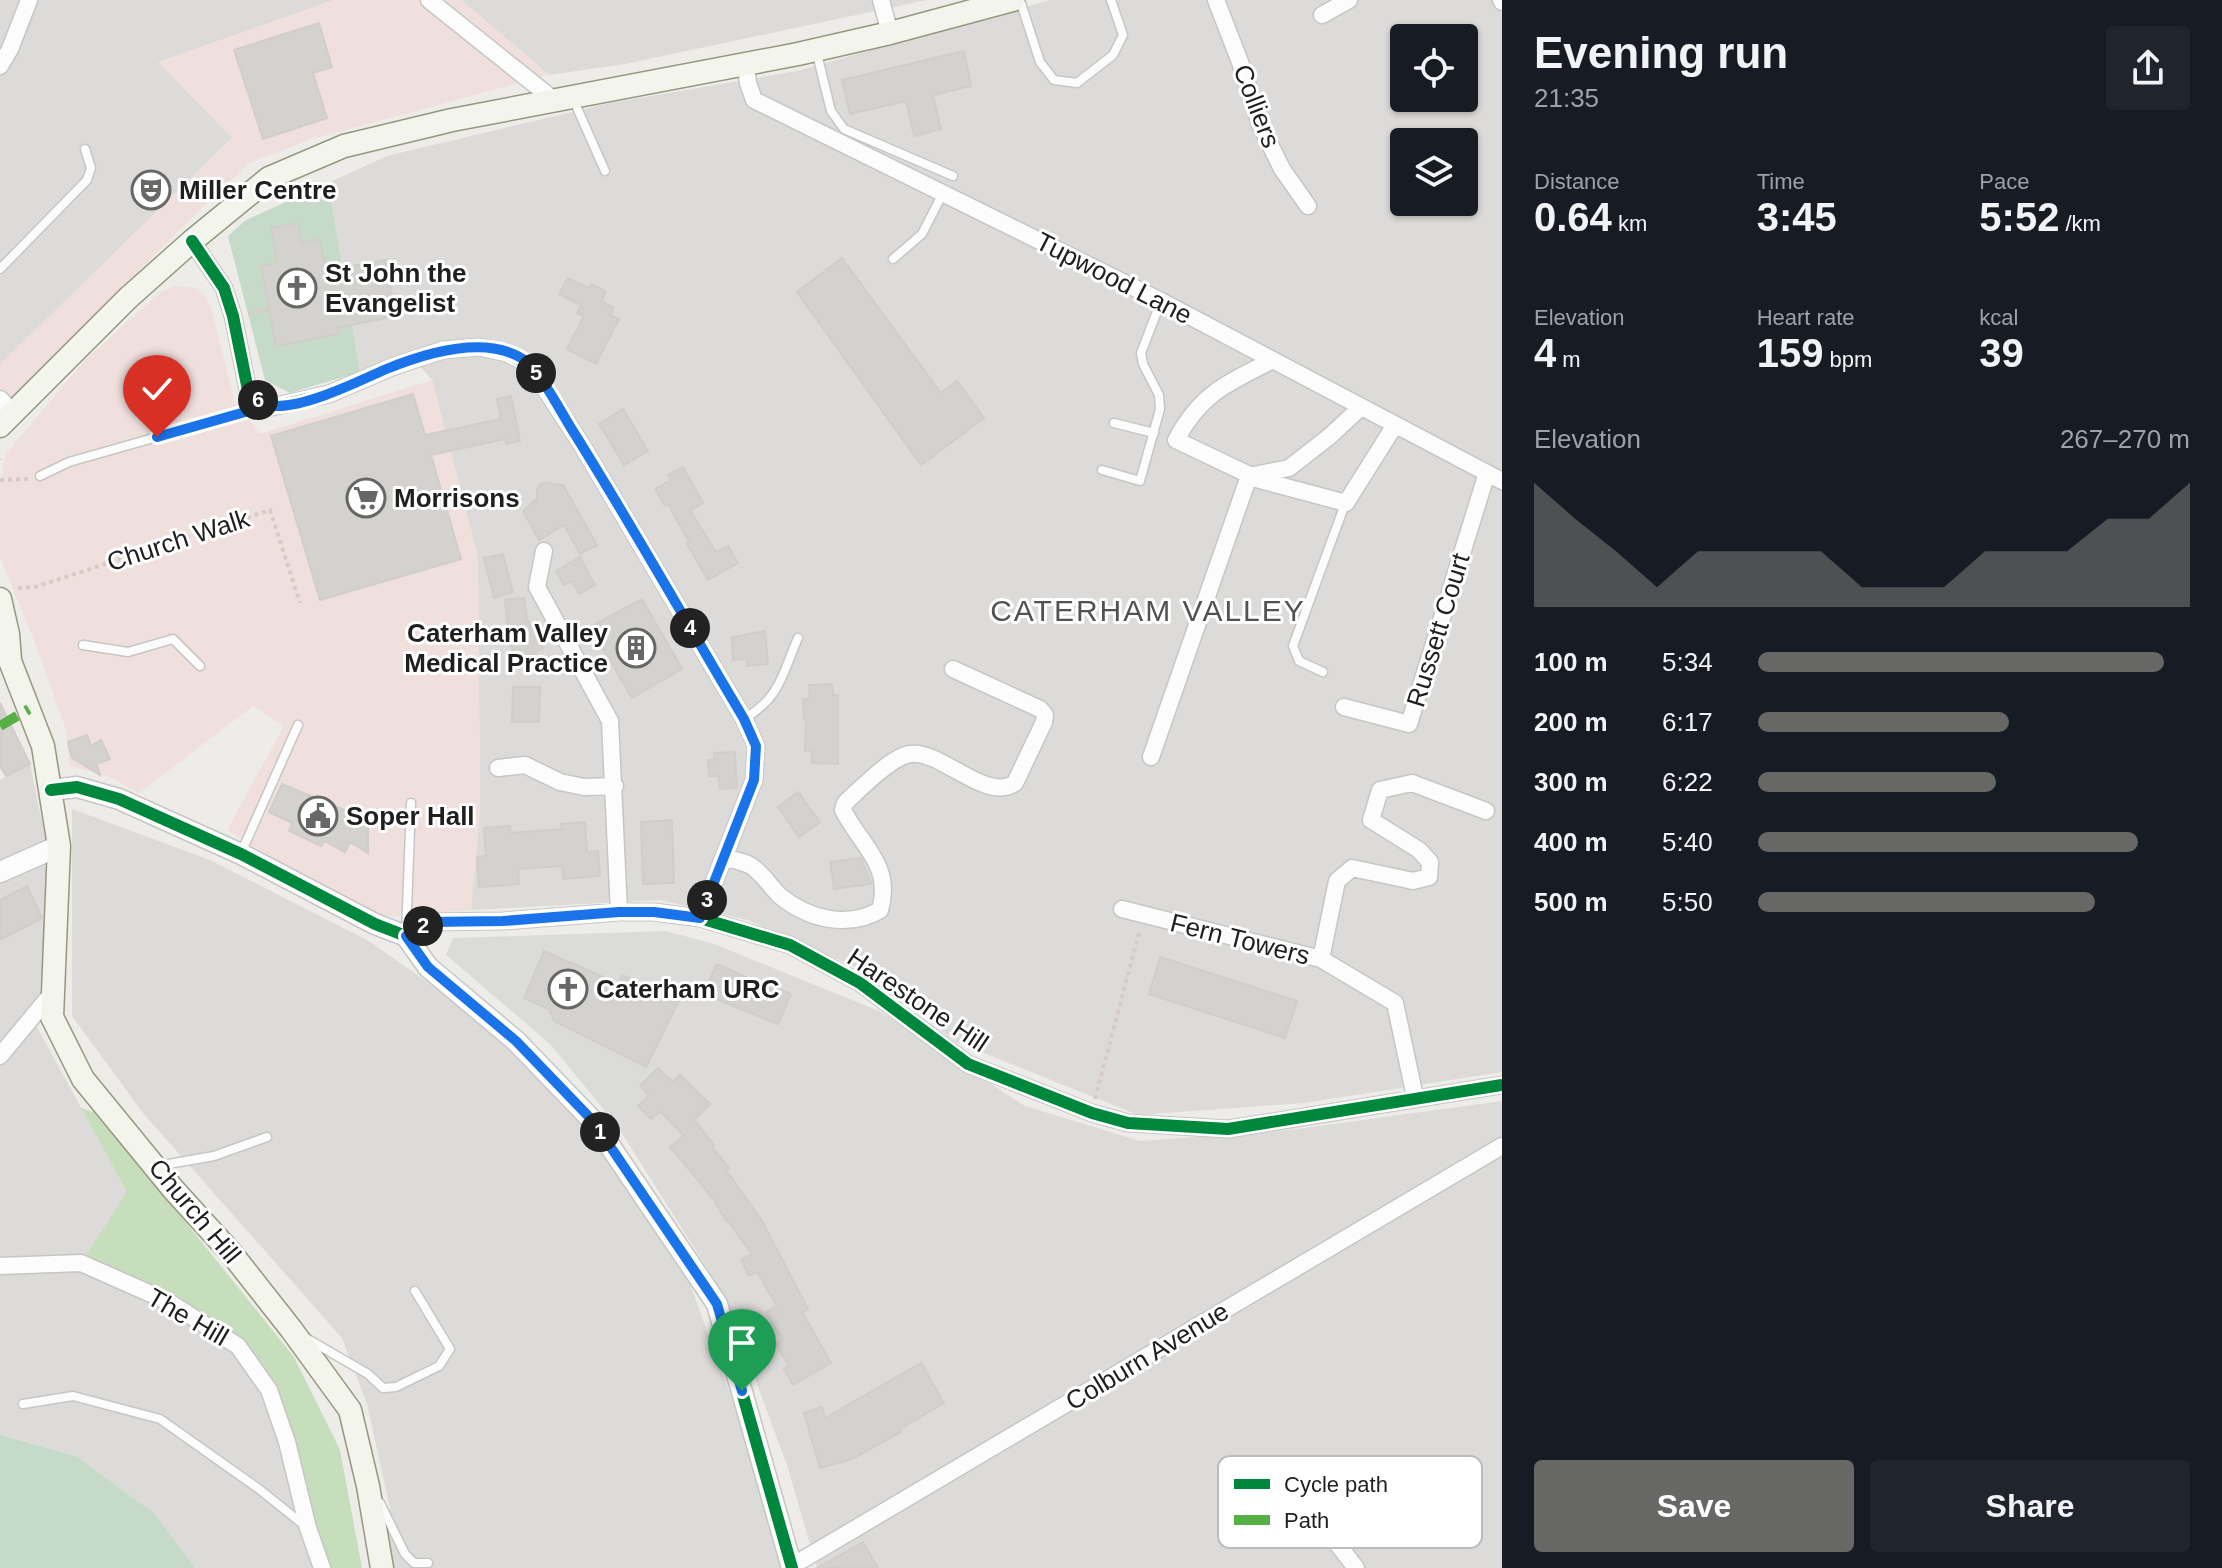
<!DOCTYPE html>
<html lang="en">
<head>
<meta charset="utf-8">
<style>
  :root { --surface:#171b24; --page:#20242c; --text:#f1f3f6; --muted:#9ea1a6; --accent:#676765 }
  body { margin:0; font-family:Helvetica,sans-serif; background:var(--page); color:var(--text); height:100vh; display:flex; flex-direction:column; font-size:30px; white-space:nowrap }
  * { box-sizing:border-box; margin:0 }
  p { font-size:26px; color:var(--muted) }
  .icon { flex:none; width:44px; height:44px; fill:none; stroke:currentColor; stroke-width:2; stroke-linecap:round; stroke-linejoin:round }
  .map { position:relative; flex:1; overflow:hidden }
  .details { display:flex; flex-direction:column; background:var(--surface); width:720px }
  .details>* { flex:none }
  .fabs { position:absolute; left:1390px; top:24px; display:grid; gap:16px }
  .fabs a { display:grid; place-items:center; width:88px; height:88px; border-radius:8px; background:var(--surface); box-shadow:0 2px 6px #0004; font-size:40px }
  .pin { position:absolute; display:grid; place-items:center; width:68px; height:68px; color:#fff; margin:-82px -34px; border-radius:50% 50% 50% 0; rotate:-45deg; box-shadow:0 0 8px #0007 }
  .pin .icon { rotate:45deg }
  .km { position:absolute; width:40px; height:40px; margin:-20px; border-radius:50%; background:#222; color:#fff; font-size:22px; line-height:40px; text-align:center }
  .round { display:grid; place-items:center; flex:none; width:84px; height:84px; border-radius:8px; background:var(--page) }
  .head { display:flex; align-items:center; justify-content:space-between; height:136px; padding:0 32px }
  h1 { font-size:44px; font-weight:700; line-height:60px }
  .stats { display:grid; grid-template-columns:repeat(3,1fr); gap:12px; height:136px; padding:8px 32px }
  .stats div { display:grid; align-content:center }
  .stats b { font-size:40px; font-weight:700 }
  .stats small { font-size:22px; font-weight:400 }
  .stats p { font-size:22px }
  .chart { height:224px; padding:16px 32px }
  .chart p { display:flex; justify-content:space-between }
  .chart svg { width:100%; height:144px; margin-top:8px; fill:var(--accent); opacity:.7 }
  .action { display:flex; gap:16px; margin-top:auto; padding:16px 32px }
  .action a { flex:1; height:92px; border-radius:8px; background:var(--accent); color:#fff; font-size:32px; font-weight:700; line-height:92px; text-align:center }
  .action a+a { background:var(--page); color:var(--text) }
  ul { padding:0 32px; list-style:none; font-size:26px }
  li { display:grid; grid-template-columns:128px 96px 1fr; align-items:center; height:60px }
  li i { height:20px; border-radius:10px; background:var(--accent) }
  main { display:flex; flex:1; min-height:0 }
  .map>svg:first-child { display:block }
</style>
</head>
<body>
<main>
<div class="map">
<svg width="1502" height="1568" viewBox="0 0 1502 1568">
  <rect width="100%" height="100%" fill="#edece8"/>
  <path fill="#dcdbd9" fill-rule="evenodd" d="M 0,0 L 334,0 L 159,62 L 233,137 L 0,365 Z
    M 461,0 L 927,0 L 625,64 L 549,75 Z
    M 1050,0 L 1502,0 L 1502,1072 L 1304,1103 L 1138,1115 L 956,1042 L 865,971 L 748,920 L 660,900 L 471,910 L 480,808 L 478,557 L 432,380 L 408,353 L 360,372 L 328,183 L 387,156 L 610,103 L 797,71 ZM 1404,38 L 1464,38 L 1464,98 L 1404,98 ZM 1404,142 L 1464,142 L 1464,202 L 1404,202 Z
    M 30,764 L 51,866 L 37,1027 L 127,1192 L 269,1390 L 322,1568 L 195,1568 L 154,1513 L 76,1456 L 0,1435 L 0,780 Z
    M 72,809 L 210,860 L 367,940 L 465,1008 L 583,1119 L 687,1276 L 772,1509 L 787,1568 L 389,1568 L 390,1508 L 367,1404 L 342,1338 L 143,1113 L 72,1016 Z
    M 714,944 L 879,1011 L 1025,1106 L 1140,1141 L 1290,1130 L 1502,1101 L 1502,1568 L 817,1568 L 787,1465 L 724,1295 L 618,1127 Z"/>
  <path fill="#f0e0dd" d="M 334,0 L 461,0 L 549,75 L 312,139 L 251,162 L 209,201 L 0,408 L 0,364 L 232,138 L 158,62 Z
    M 175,286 L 195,288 L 206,297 L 212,311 L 235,402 L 260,434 L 432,380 L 478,557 L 480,808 L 471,910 L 378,917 L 276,861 L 227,830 L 284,726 L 253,706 L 139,793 L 105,775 L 69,766 L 66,730 L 39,653 L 0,557 L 0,488 L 5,455 L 85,360 L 161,292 Z"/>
  <path fill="#dbdbd9" d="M 666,931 L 714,944 L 618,1127 L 551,1045 L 446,955 L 453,938 Z"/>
  <path fill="#c6debc" d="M 81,1108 L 99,1114 L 294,1357 L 340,1450 L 362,1568 L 322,1568 L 269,1390 L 238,1346 L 81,1263 L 127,1192 Z"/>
  <path fill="#c5dac8" d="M 328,183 L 360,372 L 290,393 L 265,380 L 228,236 L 246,220 Z
    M 0,1435 L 76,1456 L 154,1513 L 195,1568 L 0,1568 Z"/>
  <path fill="#d4d2cf" stroke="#d1cec9" stroke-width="2" d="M 319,23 L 332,67 L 313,73 L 327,118 L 263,139 L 234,50 Z
    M 964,51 L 971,86 L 933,95 L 941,129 L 914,136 L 906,101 L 850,114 L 842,80 Z
    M 298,223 L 302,243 L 320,239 L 326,271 L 385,260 L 396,316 L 337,328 L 338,334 L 276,346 L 261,266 L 277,263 L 271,228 Z
    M 842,258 L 941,393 L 957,381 L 984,418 L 921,465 L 797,292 Z
    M 568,278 L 589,288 L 592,284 L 606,292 L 601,301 L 614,308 L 610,315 L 619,319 L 596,364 L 567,349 L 584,316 L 577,313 L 581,305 L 559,294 Z
    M 413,394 L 425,435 L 501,419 L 497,399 L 511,396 L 520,441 L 506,444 L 505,439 L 431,455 L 461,559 L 320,600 L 271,436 Z
    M 623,409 L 648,451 L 624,465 L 599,424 Z
    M 683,467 L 703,503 L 690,510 L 716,552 L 728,546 L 738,563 L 708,580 L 687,544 L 689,542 L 668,504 L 665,506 L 655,489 L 671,480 L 668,475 Z
    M 546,483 L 563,485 L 597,545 L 580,554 L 564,525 L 539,540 L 523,511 L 537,499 L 537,489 L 540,484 Z
    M 503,554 L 513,592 L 494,598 L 484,558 Z
    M 580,557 L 595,585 L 579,594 L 572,581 L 564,585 L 556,571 Z
    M 524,598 L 527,619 L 543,648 L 520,662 L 504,635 L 508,632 L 505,600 Z
    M 642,599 L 682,669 L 632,698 L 590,627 Z
    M 765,631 L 768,664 L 747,666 L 747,659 L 733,660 L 732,637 Z
    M 832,684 L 833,695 L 838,695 L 838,764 L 812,763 L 812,751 L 805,751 L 806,719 L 804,719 L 803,699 L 810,699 L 809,685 Z
    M 513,687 L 540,687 L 539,722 L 512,722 Z
    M 0,703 L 30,764 L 6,776 L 0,766 Z
    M 87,735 L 91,746 L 101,740 L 110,759 L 96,764 L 100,775 L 72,758 L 68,742 Z
    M 735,752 L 737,788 L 720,789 L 719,776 L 709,776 L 708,760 L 714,760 L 714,753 Z
    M 282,784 L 368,820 L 368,853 L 350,842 L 345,852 L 325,841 L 321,846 L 289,831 L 292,823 L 269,812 Z
    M 798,792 L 820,822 L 799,837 L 778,807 Z
    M 672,820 L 674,883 L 643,884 L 641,822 Z
    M 585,822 L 587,852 L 598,851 L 600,876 L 563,879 L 562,866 L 518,869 L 519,884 L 479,887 L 477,857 L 486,856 L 484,828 L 510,826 L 511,833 L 562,829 L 561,824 Z
    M 861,858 L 871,884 L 834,889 L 830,862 Z
    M 27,886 L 42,918 L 0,940 L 0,900 Z
    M 544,951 L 619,984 L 622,975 L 678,1002 L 646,1067 L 554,1021 L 549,1009 L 524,998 Z
    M 1160,957 L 1297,1001 L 1285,1038 L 1149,994 Z
    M 717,964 L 769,988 L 770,985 L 791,994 L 778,1024 L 703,994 Z
    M 658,1068 L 673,1082 L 680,1075 L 710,1104 L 694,1120 L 714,1145 L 712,1147 L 729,1168 L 726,1170 L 761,1219 L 808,1309 L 802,1312 L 831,1363 L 793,1385 L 784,1369 L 789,1366 L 776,1344 L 782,1340 L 766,1312 L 777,1306 L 757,1272 L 749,1276 L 741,1260 L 752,1254 L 727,1220 L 726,1221 L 712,1197 L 670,1147 L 684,1136 L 660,1111 L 651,1119 L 638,1106 L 649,1095 L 640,1086 Z
    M 921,1363 L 944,1403 L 900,1429 L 901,1432 L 852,1459 L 820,1468 L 804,1413 L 822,1407 L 825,1418 Z
    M 863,1542 L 878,1568 L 817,1568 Z"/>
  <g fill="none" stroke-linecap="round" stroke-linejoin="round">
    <g stroke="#c6c6c4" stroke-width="11">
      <path id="service" d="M 1020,0 L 1040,62 L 1054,80 L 1077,83 L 1113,55 L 1123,35 L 1111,0
        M 816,50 L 831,111 L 844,129 L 953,176
        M 574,101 L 605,171
        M 893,259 L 922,234 L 943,193
        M 0,269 L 87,180 L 91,168 L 85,149
        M 1114,423 L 1154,433
        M 1102,470 L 1140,481 L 1160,409 L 1159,395 L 1143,364 L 1141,353 L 1161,301
        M 40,476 L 69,462 L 245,412 L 259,399
        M 83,645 L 128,652 L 173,639 L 200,666
        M 1323,672 L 1299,661 L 1293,646 L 1345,504
        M 744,719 C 781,697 782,674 798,638
        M 241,853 L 298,725
        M 406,935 L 411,803
        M 157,1166 L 214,1156 L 267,1137
        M 306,1338 L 368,1374 L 383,1388 L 396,1387 L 439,1366 L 450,1349 L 415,1291
        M 23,1404 L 73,1396 L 160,1419 L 259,1489 L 304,1525
        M 380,1503 L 405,1554 L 414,1563 L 428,1563"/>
    </g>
    <g stroke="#c6c6c4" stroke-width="19">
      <path id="minor" d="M 429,0 L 554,100
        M 881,0 L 890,33
        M 1216,0 L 1240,62 L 1260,124 L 1282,169 L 1308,206
        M 1501,0 L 1502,2
        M 1322,15 L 1349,0
        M 746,65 L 748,83 L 754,100 L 1161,301 L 1502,481
        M 0,66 L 10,49 L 29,0
        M 192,241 L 224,288 L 233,316 L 248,390 L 272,407 L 329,394 L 392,367 L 443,350 L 479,347 L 507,353 L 530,365 L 583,447 L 744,719 L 756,746 L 754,780 L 700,918
        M 1273,360 C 1228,383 1201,393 1176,440 L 1260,480 L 1346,503 L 1395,425
        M 0,399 L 13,412
        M 544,551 L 537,587 L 610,721 L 619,912
        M 1344,707 L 1409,724 L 1487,473
        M 1151,757 L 1249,476 L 1289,468 L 1330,436 L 1361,407
        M 498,768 L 525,765 L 560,782 L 584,787 L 615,786
        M 725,858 C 734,860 747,862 754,868 C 764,876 771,887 780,896 C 808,919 848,929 880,910 C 893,865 861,846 843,810 L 845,803 C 859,790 891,757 910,754 C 940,749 986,803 1015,783 L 1044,722 L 1045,715 L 1040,709 L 953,669
        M 1122,909 L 1321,959 L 1395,1003 L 1415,1097
        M 406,936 L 429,922 L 503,921 L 619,912 L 654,912 L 700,918 L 790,945 L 860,983 L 968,1064 L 1092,1113 L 1128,1123 L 1228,1129 L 1502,1085
        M 1321,959 L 1337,881 L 1352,868 L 1413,881 L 1429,877 L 1430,862 L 1419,850 L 1371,820 L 1380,790 L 1412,783 L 1486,811
        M 0,1056 L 53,992
        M 0,1266 L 81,1263 L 169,1302 L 238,1346 L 269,1390 L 287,1442 L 308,1528 L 322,1568
        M 1332,1537 L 1356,1568
        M 792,1566 L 1502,1146"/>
    </g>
    <g stroke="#c6c6c4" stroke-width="23">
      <path id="tertiary" d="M 51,790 L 77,787 L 119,799 L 241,854 L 375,924 L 406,936 L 428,967 L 516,1041 L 593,1121 L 717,1304 L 792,1568
        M 0,872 L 59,846"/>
    </g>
    <g stroke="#95987f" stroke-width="25">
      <path id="secondary" d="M 0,426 L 128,298 L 192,241 L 269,178 L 344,146 L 452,120 L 798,54 L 890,33 L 1013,0
        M 0,599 L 8,634 L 10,660
        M 0,644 L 10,661 L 43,746 L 59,846 L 52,1017 L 83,1079 L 173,1189 L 232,1254 L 291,1329 L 350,1410 L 368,1486 L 382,1568"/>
    </g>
    <path stroke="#d8cac6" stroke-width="4" stroke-dasharray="4 4" stroke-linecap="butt" d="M 248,313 L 269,310
      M 0,459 L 0,460
      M 0,480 L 29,479
      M 18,588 L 35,587 L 270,510 L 300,603
      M 1095,1099 L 1140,929"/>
    <use href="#service" stroke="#fcfcfc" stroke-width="8"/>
    <use href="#minor" stroke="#fcfcfc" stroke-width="16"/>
    <use href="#tertiary" stroke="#fcfcfc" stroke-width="20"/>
    <use href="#secondary" stroke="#f3f4eb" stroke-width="22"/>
    <path stroke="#55b145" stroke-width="10" stroke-dasharray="20 10" stroke-linecap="butt" d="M 0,726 L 29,709"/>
    <g stroke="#fff" stroke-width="17">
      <path id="cycleway" d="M 192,241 L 224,288 L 233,316 L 248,390 L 272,407 L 329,394 L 392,367 L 443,350 L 479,347 L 507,353 L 530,365 L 583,447 L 744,719 L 756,746 L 754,780 L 700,918
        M 51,790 L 77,787 L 119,799 L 241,854 L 375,924 L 406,936 L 428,967 L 516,1041 L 593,1121 L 717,1304 L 792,1568
        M 406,936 L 429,922 L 503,921 L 619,912 L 654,912 L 700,918 L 790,945 L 860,983 L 968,1064 L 1092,1113 L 1128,1123 L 1228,1129 L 1502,1085"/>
    </g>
    <use href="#cycleway" stroke="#00873e" stroke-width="12"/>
  </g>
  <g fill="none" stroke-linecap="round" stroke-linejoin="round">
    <g stroke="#fff" stroke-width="16">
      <path id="route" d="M 157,437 L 245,412 L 259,399 C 264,402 269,406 275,406 C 306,407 355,383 384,370 C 425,353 491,332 530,364 C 541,374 566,421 576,436 C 634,529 688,625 744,719 L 756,746 L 754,780 L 700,918 L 654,912 L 619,912 L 503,921 L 429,922 L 406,936 L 428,967 L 516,1041 L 593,1121 L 717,1304 L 742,1391"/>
    </g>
    <use href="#route" stroke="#1a73e8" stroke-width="10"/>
  </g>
  <defs>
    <g id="theatre-ring" transform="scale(2)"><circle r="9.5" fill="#fff" stroke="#676765" stroke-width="1.5"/><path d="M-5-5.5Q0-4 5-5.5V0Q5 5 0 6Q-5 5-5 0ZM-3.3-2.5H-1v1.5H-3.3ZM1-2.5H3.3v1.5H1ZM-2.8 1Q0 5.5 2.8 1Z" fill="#676765"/></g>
    <g id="church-ring" transform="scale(2)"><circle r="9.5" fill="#fff" stroke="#676765" stroke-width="1.5"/><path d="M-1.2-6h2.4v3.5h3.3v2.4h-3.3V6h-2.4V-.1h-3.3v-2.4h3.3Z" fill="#676765"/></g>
    <g id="supermarket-ring" transform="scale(2)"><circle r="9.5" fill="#fff" stroke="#676765" stroke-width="1.5"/><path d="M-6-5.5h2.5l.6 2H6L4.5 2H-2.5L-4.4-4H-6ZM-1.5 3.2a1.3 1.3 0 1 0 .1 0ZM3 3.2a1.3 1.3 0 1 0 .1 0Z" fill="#676765"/></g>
    <g id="building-ring" transform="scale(2)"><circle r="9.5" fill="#fff" stroke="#676765" stroke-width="1.5"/><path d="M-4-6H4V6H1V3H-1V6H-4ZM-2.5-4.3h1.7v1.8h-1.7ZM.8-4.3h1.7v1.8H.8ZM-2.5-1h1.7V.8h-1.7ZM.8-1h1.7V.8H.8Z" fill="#676765"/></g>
    <g id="civic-ring" transform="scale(2)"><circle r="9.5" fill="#fff" stroke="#676765" stroke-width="1.5"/><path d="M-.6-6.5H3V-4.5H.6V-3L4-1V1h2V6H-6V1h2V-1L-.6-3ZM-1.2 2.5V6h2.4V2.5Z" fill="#676765"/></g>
  </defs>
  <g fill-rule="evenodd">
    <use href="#theatre-ring" x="151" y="190"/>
    <use href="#church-ring" x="297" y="288"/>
    <use href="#supermarket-ring" x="366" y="498"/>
    <use href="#building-ring" x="636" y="648"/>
    <use href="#civic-ring" x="318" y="816"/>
    <use href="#church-ring" x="568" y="989"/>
  </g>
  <g text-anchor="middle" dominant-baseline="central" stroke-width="6" stroke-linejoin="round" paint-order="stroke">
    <g font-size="26" fill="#1f1f1f" stroke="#fff">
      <text transform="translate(1257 106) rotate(69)">Colliers</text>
      <text transform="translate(1114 278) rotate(27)">Tupwood Lane</text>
      <text transform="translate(178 540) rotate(-18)">Church Walk</text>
      <text transform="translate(1438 630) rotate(-73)">Russett Court</text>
      <text transform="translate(1240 939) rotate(14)">Fern Towers</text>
      <text transform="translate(918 1000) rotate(34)">Harestone Hill</text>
      <text transform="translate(195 1211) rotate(50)">Church Hill</text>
      <text transform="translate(188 1317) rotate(30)">The Hill</text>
      <text transform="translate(1147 1356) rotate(-31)">Colburn Avenue</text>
    </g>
    <g font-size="26" font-weight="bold" fill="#1f1f1f" stroke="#fff" text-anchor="start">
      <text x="179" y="190">Miller Centre</text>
      <text x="325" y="273">St John the<tspan x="325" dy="30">Evangelist</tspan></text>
      <text x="394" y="498">Morrisons</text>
      <text x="608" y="633" text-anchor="end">Caterham Valley<tspan x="608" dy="30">Medical Practice</tspan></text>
      <text x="346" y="816">Soper Hall</text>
      <text x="596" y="989">Caterham URC</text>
    </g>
    <g font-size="30" letter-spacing="2" fill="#525252" stroke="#fff">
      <text x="1148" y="610">CATERHAM VALLEY</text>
    </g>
  </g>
  <rect x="1218" y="1456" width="264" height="92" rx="12" fill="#fff" stroke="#bcbcbc" stroke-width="2"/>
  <rect x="1234" y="1479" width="36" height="10" fill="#00873e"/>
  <rect x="1234" y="1515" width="36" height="10" fill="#55b145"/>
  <g font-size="22" fill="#1f1f1f">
    <text x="1284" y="1492">Cycle path</text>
    <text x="1284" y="1528">Path</text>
  </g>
</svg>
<div class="fabs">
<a><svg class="icon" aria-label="locate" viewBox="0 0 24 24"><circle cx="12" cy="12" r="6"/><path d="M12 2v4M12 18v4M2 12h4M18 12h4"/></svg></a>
<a><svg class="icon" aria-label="layers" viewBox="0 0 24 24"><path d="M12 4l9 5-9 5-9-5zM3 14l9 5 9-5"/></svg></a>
</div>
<div class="pin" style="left:742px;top:1391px;background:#1e9e55"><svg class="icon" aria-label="arrive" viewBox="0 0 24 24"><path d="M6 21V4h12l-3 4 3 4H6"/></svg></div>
<div class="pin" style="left:157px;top:437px;background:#d93025"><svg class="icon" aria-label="check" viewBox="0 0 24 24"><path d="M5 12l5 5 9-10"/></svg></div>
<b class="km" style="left:600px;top:1132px">1</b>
<b class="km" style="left:423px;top:926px">2</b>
<b class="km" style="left:707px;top:900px">3</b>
<b class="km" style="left:690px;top:628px">4</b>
<b class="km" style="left:536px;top:373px">5</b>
<b class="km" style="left:258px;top:400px">6</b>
</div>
<section class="details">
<div class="head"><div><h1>Evening run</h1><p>21:35</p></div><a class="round"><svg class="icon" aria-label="share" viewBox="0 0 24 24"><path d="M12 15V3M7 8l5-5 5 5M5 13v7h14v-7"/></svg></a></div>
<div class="stats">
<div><p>Distance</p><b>0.64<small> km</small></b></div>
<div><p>Time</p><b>3:45</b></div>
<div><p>Pace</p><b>5:52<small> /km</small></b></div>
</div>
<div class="stats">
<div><p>Elevation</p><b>4<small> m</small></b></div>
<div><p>Heart rate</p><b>159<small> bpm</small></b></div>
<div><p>kcal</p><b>39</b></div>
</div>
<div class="chart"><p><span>Elevation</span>267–270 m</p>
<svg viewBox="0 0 160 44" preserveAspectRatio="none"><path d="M0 44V6L10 17L20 27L30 38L40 27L50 27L60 27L70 27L80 38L90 38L100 38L110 27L120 27L130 27L140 17L150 17L160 6V44z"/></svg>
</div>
<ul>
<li><b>100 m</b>5:34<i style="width:94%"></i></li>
<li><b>200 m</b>6:17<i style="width:58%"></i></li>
<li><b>300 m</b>6:22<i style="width:55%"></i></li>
<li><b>400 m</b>5:40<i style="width:88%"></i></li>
<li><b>500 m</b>5:50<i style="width:78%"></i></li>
</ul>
<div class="action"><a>Save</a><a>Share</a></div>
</section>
</main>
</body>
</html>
